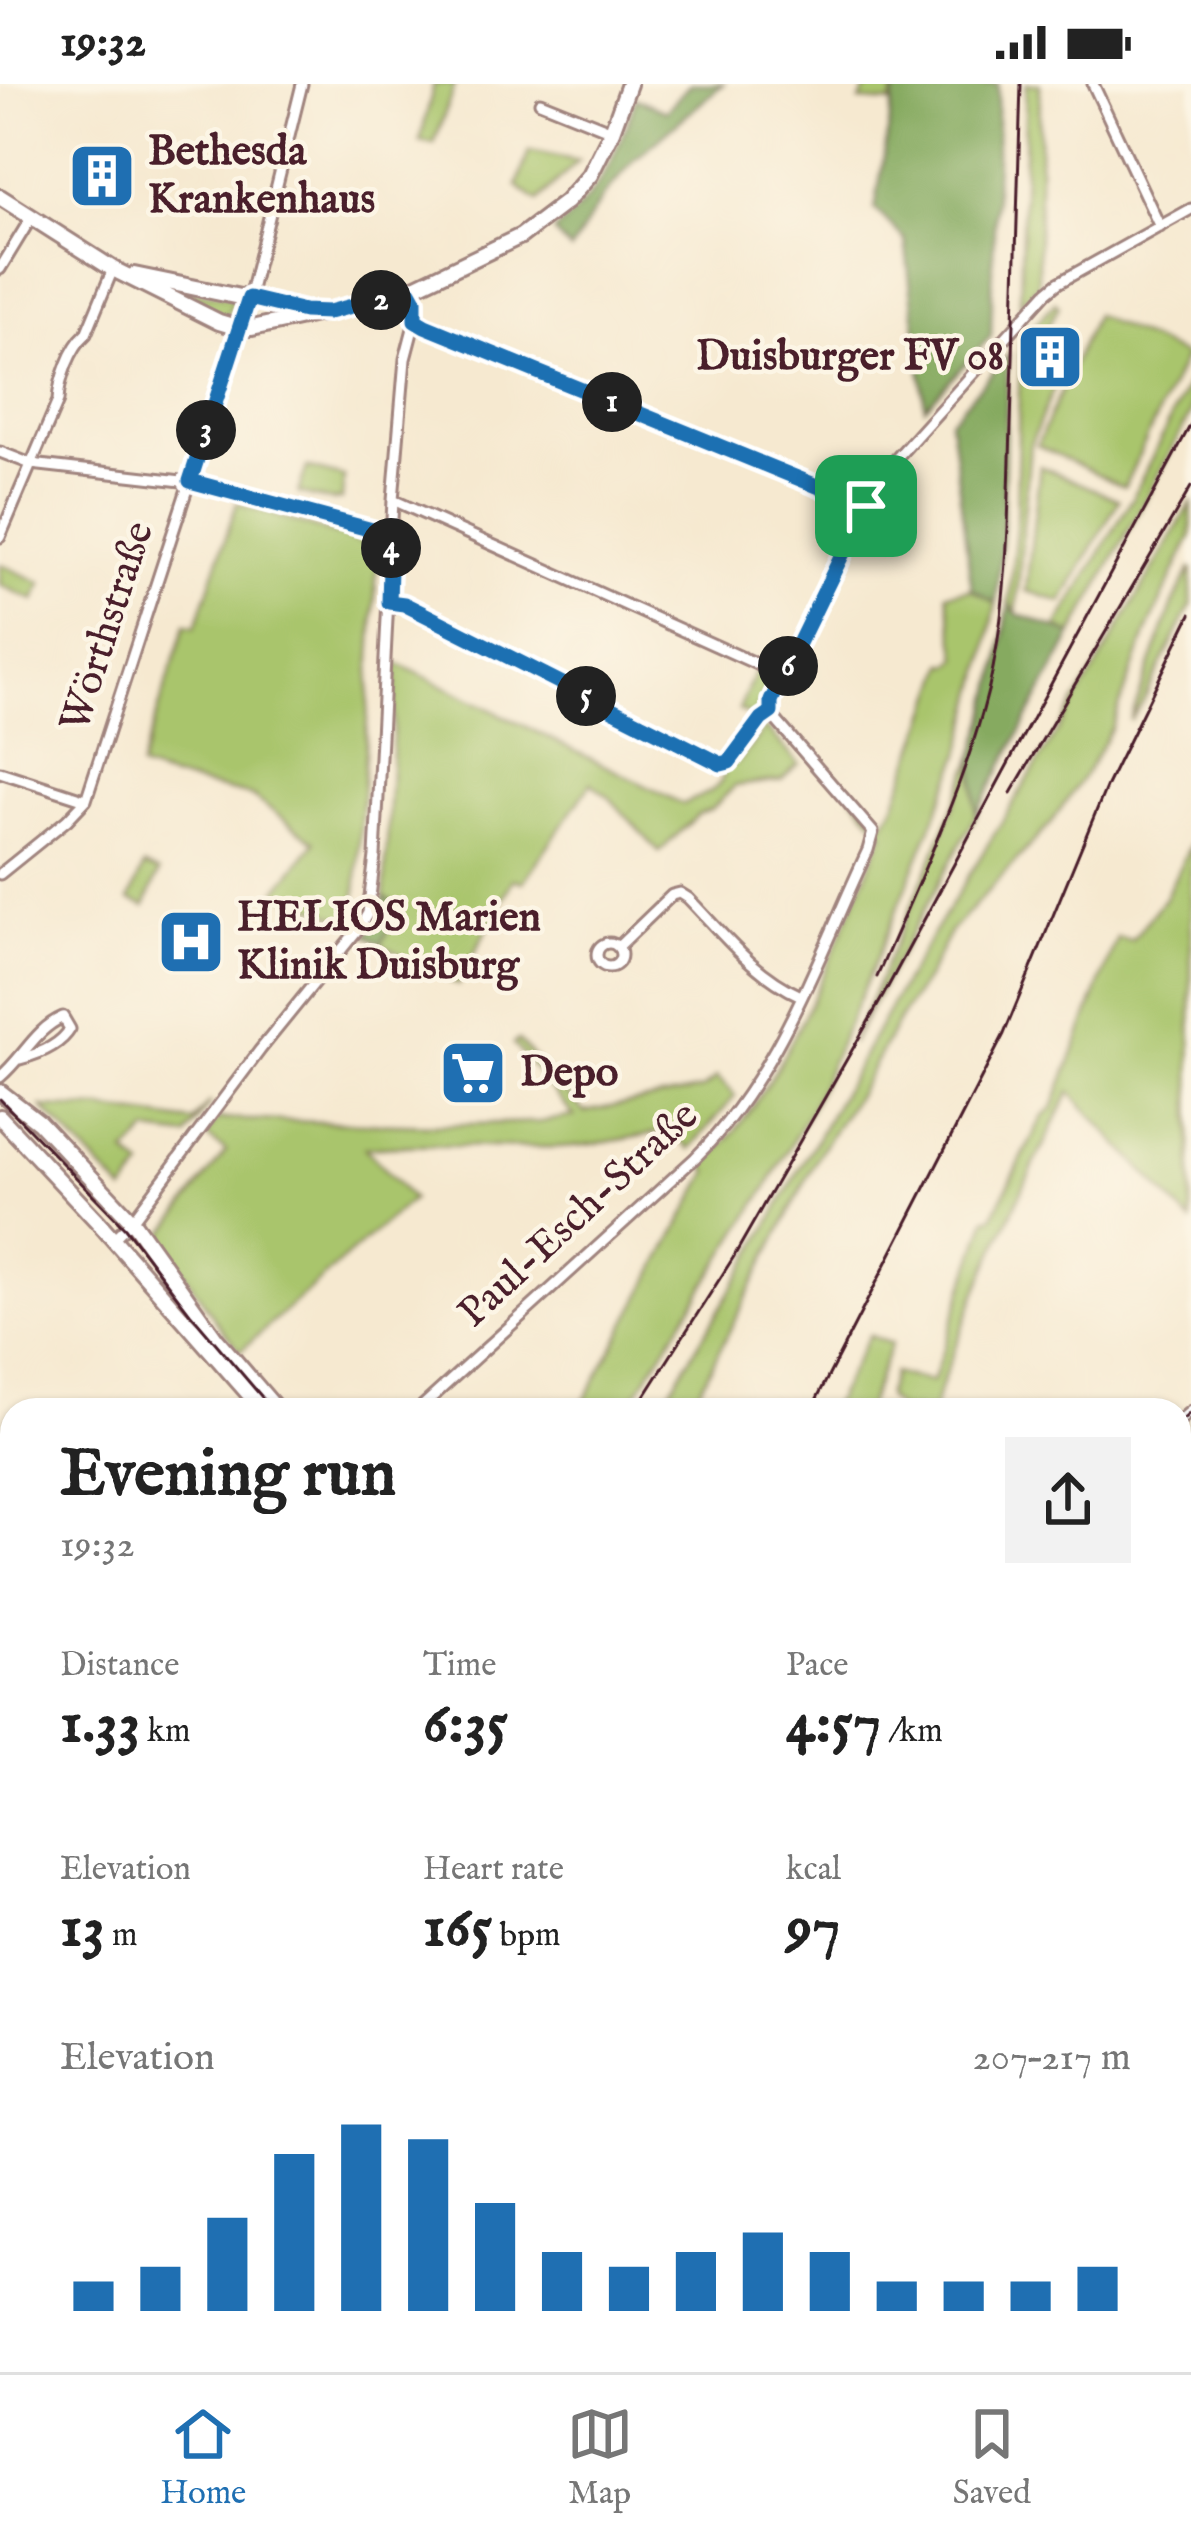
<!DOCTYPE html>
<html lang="en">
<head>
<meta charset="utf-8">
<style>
  :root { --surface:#fff; --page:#f2f2f2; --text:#222; --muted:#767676; --line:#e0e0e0; --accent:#1f6fb2 }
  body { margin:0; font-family:"IM FELL English",serif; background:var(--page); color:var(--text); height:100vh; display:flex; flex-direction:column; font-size:45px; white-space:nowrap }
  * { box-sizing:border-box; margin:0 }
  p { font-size:39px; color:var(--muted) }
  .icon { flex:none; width:66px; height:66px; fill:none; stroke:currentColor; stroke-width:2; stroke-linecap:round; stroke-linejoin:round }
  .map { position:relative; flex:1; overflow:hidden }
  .details { position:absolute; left:0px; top:1314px; width:1191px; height:975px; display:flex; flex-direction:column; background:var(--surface); border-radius:36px 36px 0 0; box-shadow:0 3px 9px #0004 }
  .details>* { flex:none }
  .pin { position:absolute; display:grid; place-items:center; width:102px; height:102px; color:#fff; margin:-51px; border-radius:24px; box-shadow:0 6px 18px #0006 }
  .km { position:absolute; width:60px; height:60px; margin:-30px; border-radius:50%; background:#222; color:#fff; font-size:33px; line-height:60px; text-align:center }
  .round { display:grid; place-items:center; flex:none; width:126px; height:126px; border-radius:0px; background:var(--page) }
  .overview { display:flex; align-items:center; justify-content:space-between; height:204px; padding:0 60px }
  h1 { font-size:66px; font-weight:700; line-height:90px }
  .figures { display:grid; grid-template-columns:repeat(3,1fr); gap:18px; height:204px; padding:12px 60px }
  .figures div { display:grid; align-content:center }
  .figures b { font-size:60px; font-weight:700 }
  .figures small { font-size:33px; font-weight:400 }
  .figures p { font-size:33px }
  .chart { height:336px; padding:24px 60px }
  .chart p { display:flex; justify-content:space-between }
  .chart svg { width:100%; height:216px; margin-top:12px; stroke:var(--accent); stroke-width:6 }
  .status { display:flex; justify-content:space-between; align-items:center; height:84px; padding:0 60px; background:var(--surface); direction:ltr }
  .status svg { height:33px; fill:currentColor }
  .tabs { display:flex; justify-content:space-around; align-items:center; height:168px; border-top:3px solid var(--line); background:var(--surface); font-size:33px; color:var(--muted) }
  .tabs a { display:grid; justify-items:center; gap:6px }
  .tabs .on { color:var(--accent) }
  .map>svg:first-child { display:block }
</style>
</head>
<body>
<div class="status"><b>19:32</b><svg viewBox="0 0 49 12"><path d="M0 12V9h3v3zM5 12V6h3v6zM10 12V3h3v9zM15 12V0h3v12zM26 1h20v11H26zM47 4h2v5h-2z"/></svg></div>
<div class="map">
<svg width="1191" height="2288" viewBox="0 0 1191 2288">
  <rect width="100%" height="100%" fill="#fcf5e5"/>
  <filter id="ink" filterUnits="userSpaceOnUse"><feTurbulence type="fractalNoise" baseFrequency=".00833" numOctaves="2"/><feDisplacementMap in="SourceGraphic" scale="24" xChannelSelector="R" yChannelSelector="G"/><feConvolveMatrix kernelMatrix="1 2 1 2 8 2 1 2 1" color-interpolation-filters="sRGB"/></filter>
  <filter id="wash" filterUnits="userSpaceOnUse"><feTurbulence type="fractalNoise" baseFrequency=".004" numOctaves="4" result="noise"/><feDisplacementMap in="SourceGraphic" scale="48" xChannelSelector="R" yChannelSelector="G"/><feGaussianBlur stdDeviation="2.7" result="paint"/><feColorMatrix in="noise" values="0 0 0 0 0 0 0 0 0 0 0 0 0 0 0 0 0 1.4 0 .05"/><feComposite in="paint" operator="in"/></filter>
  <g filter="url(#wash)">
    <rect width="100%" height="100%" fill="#f6e9d0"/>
    <path fill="#a9c56c" stroke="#7a724c" stroke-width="3" d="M 434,0 L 455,0 L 434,60 L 420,57 Z
      M 869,0 L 896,0 L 891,19 L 860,17 Z
      M 1026,0 L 1040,0 L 1038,201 L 1020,220 Z
      M 529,67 L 578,77 L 538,117 L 517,102 Z
      M 155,202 L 234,214 L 227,234 Z
      M 1055,218 L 1059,222 L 1036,262 L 1038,288 L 1057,297 L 1030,361 L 1016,530 L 1009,520 L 1016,443 L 1020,258 Z
      M 1095,231 L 1185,272 L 1124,403 L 1037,361 Z
      M 1191,293 L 1191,329 L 1073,550 L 1057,543 L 1134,411 Z
      M 1040,382 L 1119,416 L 1062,518 L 1026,507 Z
      M 307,383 L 344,393 L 342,416 L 331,417 L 298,409 Z
      M 237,419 L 378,464 L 357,796 L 355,827 L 349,837 L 275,809 L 315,758 L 252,712 L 168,693 L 140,684 L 186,540 L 195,543 L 200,532 Z
      M 1191,419 L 1191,452 L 1148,545 L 1111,645 L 1091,681 L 1051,739 L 951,847 L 927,893 L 899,935 L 859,1008 L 822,1065 L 689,1326 L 658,1326 L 744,1185 L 908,891 L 1098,581 Z
      M 0,480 L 42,499 L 34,516 L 0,501 Z
      M 1191,484 L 1191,521 L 1142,620 L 1130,637 L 1173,520 Z
      M 972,505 L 996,519 L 985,576 L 961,670 L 882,862 L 811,1024 L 769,1100 L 626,1326 L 579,1326 L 709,1087 L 704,1081 C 786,1003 838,853 884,749 L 852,712 L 855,710 L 884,740 L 894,723 L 946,580 L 951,581 L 958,574 L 947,509 Z
      M 397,579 L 683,720 C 699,712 724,707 724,686 L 740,676 L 764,645 L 767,645 L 799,680 L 781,696 L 735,702 L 711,726 L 699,730 L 659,768 L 610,714 L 591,699 L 523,798 L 513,795 L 458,901 L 381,860 L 400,822 L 384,813 Z
      M 756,587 L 769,593 L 768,601 L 754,633 L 739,626 Z
      M 973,675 L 976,731 L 851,960 L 927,787 Z
      M 1191,759 L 1191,1138 L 1070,1008 C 1018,1111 969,1216 933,1326 L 900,1326 L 886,1312 L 893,1289 L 932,1298 L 987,1134 L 992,1134 L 1042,1034 L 1053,1024 L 1117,854 L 1132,856 L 1165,814 Z
      M 144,782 L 159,788 L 145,822 L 129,816 Z
      M 518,956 L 584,1028 L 703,1005 L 717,993 L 735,1012 L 690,1065 L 682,1057 L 678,1044 C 639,1053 599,1061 559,1063 C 494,1065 430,1058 365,1064 L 412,1115 L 240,1267 L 217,1238 L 161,1154 L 226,1067 L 206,1052 L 218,1035 L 433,1041 L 540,1038 L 574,1032 L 513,960 Z
      M 210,1018 L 187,1053 L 148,1048 L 126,1070 L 143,1084 L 124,1108 L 42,1023 L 102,1025 L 193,1038 Z
      M 869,1251 L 891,1260 L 866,1326 L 830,1326 Z
      M 12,1406 L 12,2015 L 0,2010 L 0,1407 Z
      M 471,2277 L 532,2277 L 546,2288 L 486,2288 Z"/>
    <path fill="#86aa60" stroke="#686446" stroke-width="3" d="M 690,0 L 723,0 L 634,76 L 603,113 L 571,166 L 553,148 C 600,112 617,69 636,14 L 666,27 Z
      M 896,0 L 998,0 L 991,252 L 925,323 L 905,156 L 875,125 Z
      M 1008,271 L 1003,444 L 996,519 L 972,505 L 950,336 Z
      M 1009,520 L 1017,530 L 1073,550 L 976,731 L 973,675 L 985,639 L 1000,577 Z
      M 384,813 L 401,822 L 381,860 L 367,851 L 379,835 Z"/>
    <path fill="#42aac2" stroke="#466476" stroke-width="3" d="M 0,2010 L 12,2015 L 12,2277 L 471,2277 L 486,2288 L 0,2288 Z
      M 532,2277 L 612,2277 L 625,2288 L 546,2288 Z"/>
  </g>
  <g filter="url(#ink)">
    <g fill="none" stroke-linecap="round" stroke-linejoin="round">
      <g stroke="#a0847e" stroke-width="15">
        <path id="street" d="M 1093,0 L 1160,143
          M 540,18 L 612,47
          M 0,185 L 31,134
          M 415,237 L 865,422
          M 0,368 L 31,380 L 208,400 L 391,451
          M 393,416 L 783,592
          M 0,453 L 58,317 C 59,296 70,264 86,250 L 113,185
          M 389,518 L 404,521 L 721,680 C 744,671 752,642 771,627
          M 0,688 L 86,716
          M 0,790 L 67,736 L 86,716 L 249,214 L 302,0
          M597 871a12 12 0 1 1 24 0a12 12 0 1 1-24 0Z
          M 618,863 L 672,811 L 680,809 L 688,814 C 724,851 753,890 801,912
          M 0,993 C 23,974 35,945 63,933 L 70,945 C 60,962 39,970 20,975
          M 113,1155 L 132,1137 L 260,966 L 359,844 L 368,829 L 375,772 L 393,416 L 405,275 L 415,237 L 415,216 L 410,207
          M 418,1326 L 695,1074 C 779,991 818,872 868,766 L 873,748 L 775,635 L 771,627 L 771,617 L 884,388 L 1046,209 L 1058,199 L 1191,125
          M 1179,1337 L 1191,1327
          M 1179,1551 L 1191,1564
          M 1179,1769 L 1191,1759
          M 1179,1892 L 1191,1905
          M 1179,2080 L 1191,2070
          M 1179,2223 L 1191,2212"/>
      </g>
      <g stroke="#a0847e" stroke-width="20">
        <path id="secondary" d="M 0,113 L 113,185 L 219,238 L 239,244 L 252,244 L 394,213 L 521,152 L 566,118 L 590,91 L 612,47 L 629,0
          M 134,191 L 312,228
          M 0,1008 L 39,1038 L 132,1137 L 216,1255 L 277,1326
          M 0,1033 L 99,1139 L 263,1326
          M 1134,2277 L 1145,2288"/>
      </g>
      <use href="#street" stroke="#fff" stroke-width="9"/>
      <use href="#secondary" stroke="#fff" stroke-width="14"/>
      <path stroke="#4a1f2b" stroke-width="3" d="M 0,1015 L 125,1144 L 190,1229 L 273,1326
        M 1179,1339 L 1191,1328
        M 1131,2277 L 1142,2288"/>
      <path stroke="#4a1f2b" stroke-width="3" d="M 1011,709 L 1191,403
        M 877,893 C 915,806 957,718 983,626 C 1000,567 1005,504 1008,443 L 1021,0
        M 636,1326 L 733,1174 L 883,912 L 1191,340
        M 811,1326 L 1004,950 L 1107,701 L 1191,530
        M 724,2277 L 741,2288
        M 70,2288 L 76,2277"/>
    </g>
  </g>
  <g fill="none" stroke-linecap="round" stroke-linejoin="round" filter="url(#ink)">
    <g stroke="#fff" stroke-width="24">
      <path id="route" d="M 410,207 L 415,216 L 415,236 L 425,242 L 866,422 L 783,592 L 771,617 L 771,628 L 761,635 L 729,678 L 721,680 L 404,520 L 389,518 L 391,451 L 190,397 L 249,214 L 304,227 L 329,228 Z"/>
    </g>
    <use href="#route" stroke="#1f6fb2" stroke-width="15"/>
  </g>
  <defs>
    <g id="building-square" transform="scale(3.45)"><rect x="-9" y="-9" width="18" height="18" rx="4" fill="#1f6fb2" stroke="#fcf5e5"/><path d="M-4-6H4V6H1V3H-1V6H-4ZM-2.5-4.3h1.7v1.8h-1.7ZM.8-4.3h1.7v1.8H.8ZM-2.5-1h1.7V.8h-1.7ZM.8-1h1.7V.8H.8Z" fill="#fff"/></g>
    <g id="hospital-square" transform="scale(3.45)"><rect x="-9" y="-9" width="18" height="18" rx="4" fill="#1f6fb2" stroke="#fcf5e5"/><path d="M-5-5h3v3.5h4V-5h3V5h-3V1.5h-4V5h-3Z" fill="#fff"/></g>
    <g id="supermarket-square" transform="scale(3.45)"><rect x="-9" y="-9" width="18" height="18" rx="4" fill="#1f6fb2" stroke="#fcf5e5"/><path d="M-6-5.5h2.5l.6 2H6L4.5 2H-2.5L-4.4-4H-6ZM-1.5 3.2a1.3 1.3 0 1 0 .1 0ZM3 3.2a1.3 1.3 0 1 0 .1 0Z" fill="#fff"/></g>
  </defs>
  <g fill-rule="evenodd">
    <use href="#building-square" x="102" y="92"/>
    <use href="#building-square" x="1050" y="273"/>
    <use href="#hospital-square" x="191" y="858"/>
    <use href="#supermarket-square" x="473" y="989"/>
  </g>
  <g text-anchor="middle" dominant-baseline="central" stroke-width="9" stroke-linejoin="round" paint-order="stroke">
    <g font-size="42" font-weight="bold" fill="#4a1f2b" stroke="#fcf5e5" text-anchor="start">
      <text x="148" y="68">Bethesda<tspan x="148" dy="48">Krankenhaus</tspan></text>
      <text x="1004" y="273" text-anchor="end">Duisburger FV 08</text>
      <text x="237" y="834">HELIOS Marien<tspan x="237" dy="48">Klinik Duisburg</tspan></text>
      <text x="520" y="989">Depo</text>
    </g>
    <g font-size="42" fill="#4a1f2b" stroke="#fcf5e5">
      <text transform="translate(108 543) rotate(-72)">Wörthstraße</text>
      <text transform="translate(579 1131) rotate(-43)">Paul-Esch-Straße</text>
    </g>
  </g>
</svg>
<div class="pin" style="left:866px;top:422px;background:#1e9e55"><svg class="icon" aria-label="arrive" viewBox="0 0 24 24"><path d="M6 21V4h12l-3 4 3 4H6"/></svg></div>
<b class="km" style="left:612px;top:318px">1</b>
<b class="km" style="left:381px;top:216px">2</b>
<b class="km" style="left:206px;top:346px">3</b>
<b class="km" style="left:391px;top:464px">4</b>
<b class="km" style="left:586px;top:612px">5</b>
<b class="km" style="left:788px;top:582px">6</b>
<section class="details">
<div class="overview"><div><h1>Evening run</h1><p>19:32</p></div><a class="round"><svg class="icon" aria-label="share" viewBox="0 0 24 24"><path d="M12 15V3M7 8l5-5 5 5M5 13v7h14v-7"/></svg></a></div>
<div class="figures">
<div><p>Distance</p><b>1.33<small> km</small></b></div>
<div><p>Time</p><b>6:35</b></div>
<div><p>Pace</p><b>4:57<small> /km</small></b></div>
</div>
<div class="figures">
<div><p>Elevation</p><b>13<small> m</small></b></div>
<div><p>Heart rate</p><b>165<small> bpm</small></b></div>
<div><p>kcal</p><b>97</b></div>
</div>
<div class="chart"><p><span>Elevation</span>207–217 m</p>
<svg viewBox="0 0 160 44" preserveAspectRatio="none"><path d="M5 44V38M15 44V35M25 44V25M35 44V12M45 44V6M55 44V9M65 44V22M75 44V32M85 44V35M95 44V32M105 44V28M115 44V32M125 44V38M135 44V38M145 44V38M155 44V35"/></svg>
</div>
</section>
</div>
<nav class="tabs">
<a class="on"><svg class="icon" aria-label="home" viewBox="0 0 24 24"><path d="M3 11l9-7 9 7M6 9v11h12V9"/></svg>Home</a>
<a><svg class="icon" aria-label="map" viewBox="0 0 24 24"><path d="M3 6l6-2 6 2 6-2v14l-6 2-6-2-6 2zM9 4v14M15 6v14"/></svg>Map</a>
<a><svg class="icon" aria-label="saved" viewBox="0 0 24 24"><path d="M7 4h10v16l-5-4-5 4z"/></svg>Saved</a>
</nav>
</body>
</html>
